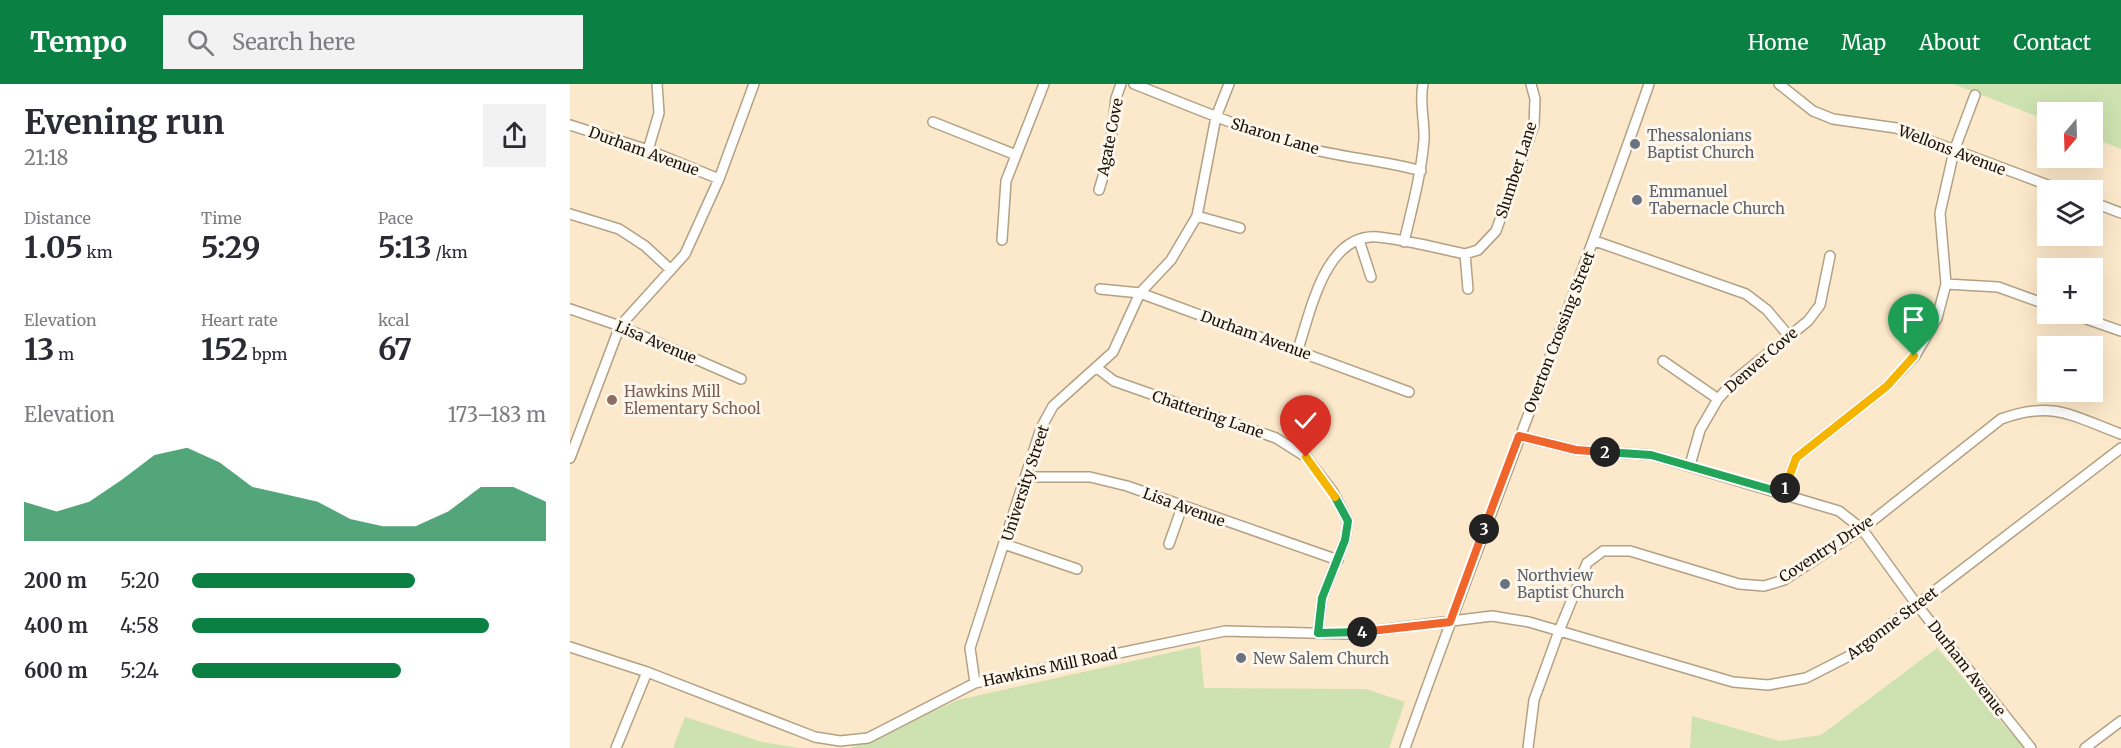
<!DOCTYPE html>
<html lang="en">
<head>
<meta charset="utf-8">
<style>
  :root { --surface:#fff; --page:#f2f2f3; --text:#2b2b33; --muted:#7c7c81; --accent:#0b8043 }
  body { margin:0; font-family:Merriweather,serif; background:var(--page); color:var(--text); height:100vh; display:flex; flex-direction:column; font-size:22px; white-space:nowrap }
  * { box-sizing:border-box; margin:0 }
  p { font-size:20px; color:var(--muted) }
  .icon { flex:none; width:33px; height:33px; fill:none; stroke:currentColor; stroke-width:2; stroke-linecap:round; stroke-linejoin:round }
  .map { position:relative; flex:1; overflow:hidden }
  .details { display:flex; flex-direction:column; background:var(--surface); width:570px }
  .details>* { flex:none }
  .needle { width:39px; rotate:199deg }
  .tools { position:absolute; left:1467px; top:18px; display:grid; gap:12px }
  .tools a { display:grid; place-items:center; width:66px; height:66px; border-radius:0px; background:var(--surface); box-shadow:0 6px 24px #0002; font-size:30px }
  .pin { position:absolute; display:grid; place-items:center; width:51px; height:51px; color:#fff; margin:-62px -26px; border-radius:50% 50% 50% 0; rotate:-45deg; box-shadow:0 0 6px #0007 }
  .pin .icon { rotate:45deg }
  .km { position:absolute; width:30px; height:30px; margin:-15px; border-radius:50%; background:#222; color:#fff; font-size:16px; line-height:30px; text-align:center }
  .round { display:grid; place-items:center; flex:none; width:63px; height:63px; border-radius:0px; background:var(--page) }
  .headline { display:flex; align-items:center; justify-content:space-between; height:102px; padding:0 24px }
  h1 { font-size:33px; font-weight:700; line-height:45px }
  .metrics { display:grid; grid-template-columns:repeat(3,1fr); gap:9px; height:102px; padding:6px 24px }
  .metrics div { display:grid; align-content:center }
  .metrics b { font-size:30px; font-weight:700 }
  .metrics small { font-size:16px; font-weight:400 }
  .metrics p { font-size:16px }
  .chart { height:168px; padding:12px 24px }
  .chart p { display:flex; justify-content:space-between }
  .chart svg { width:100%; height:108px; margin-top:6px; fill:var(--accent); opacity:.7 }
  ul { padding:0 24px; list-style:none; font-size:20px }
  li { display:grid; grid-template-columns:96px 72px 1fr; align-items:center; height:45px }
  li i { height:15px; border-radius:8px; background:var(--accent) }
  header { display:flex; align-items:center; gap:36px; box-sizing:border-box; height:84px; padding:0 30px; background:var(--accent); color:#fff }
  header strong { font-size:28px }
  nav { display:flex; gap:33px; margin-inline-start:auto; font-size:21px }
  .search { width:420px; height:54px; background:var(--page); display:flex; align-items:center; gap:15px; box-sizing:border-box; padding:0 21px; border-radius:0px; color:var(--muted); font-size:22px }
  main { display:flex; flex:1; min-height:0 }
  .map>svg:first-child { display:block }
</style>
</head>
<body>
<header>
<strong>Tempo</strong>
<div class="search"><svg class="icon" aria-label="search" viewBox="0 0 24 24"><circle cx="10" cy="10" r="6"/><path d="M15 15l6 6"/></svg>Search here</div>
<nav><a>Home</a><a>Map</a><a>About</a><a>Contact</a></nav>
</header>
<main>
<section class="details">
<div class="headline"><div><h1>Evening run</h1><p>21:18</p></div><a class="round"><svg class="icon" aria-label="share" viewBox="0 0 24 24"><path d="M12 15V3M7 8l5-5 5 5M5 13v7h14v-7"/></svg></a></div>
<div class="metrics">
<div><p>Distance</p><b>1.05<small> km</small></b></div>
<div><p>Time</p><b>5:29</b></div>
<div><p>Pace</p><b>5:13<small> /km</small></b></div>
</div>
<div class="metrics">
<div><p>Elevation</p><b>13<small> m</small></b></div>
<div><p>Heart rate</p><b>152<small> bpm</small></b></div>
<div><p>kcal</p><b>67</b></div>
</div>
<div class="chart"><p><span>Elevation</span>173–183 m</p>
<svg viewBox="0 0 160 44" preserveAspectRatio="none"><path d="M0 44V28L10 32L20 28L30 19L40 9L50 6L60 12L70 22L80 25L90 28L100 35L110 38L120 38L130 32L140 22L150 22L160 28V44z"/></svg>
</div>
<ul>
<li><b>200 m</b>5:20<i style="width:63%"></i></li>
<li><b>400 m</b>4:58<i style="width:84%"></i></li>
<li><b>600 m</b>5:24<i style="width:59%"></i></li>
</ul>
</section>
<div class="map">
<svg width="1551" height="664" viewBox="0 0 1551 664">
  <rect width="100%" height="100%" fill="#fce8ca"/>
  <path fill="#cde2b0" d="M 1383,0 L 1551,0 L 1551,65 L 1523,54 L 1522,28 L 1478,28 L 1477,36 Z
    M 630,562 L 634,604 L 796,605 L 835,618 L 819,664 L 281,664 L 388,616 Z
    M 1367,564 L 1454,664 L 1120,664 L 1122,632 L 1210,657 L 1251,651 Z
    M 115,633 L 192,658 L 229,664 L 103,664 Z"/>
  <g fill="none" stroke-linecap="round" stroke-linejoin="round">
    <g stroke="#b3a184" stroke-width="12">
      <path id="minor" d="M 564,0 C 620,22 676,46 733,63 C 772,74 813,76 851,87
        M 1209,0 L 1243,27 L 1263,35 L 1326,44 L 1491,106
        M 363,38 L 446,71
        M 0,41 L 78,66 L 149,95
        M 78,66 L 89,29 L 87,0
        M 529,106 L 539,72 L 546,14 L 551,0
        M 1522,118 L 1551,129
        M 0,130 L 49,145 L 75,162 L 101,186
        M 627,132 L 670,144
        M 432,156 L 436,97 L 474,0
        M 789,156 L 801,193
        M 1025,157 L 1176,210 L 1197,226 L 1218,251
        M 834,158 C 842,124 851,91 854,56 C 855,38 849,18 853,0
        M 895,170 L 898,205
        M 1376,200 L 1428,203 L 1478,221
        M 530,205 L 570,209 L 839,308
        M 0,225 L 50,242 L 171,295
        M 1502,230 L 1551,247
        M 728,265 C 741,227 755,149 808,153 C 837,156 867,164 895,170 L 908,166 L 926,147 L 964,41 L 965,15 L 961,0
        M 1093,277 L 1148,315
        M 527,284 L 544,297 L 706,354 L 736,373 L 763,408 L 778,437 L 775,456 L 752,514 L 748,549
        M 949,352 L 1006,366 L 1081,371 L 1269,427 L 1292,445 L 1347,521 L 1461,664
        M 0,374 L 50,242 L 115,170 L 149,95 L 184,0
        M 1120,381 L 1130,346 L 1148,315 L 1165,296 L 1238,237 L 1250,221 L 1260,172
        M 457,393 L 520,393 L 557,402 L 768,476
        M 1213,409 L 1226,374 L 1317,302 L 1345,272 L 1367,234 L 1376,200 L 1370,129 L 1384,67 L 1405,11
        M 434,460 L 507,485
        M 599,460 L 612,423
        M 0,563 L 77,588 L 245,653 L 270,657 L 298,654 L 405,599 L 655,547 L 777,550 L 922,532 L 959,538 L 1163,598 L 1198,601 L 1236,594 L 1281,571 L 1551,364
        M 405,599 L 400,564 L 471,344 L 483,322 L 543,268 L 570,209 L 601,176 L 627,132 L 646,33 L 659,0
        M 46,664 L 77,588
        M 835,664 C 914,442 1002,223 1079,0
        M 958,664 L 964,616 L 989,547 L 1017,479 L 1033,467 L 1060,467 L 1169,500 L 1194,502 L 1214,496 L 1292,445 L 1431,335 C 1483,316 1502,332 1551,350
        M 1515,664 L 1551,637"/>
    </g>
    <use href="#minor" stroke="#fff" stroke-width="9"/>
  </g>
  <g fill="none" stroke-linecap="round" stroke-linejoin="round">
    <g stroke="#fff" stroke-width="12">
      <path id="split-1" d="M 1215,404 L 1226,374 L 1317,302 L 1344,272"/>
    </g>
    <g stroke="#fff" stroke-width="12">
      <path id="split-2" d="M 1035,368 L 1081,371 L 1213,409 L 1215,404"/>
    </g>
    <g stroke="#fff" stroke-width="12">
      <path id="split-3" d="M 914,445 L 949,352 L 1006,366 L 1035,368"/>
    </g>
    <g stroke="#fff" stroke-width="12">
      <path id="split-4" d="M 792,548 L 880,538 L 914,445"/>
    </g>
    <g stroke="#fff" stroke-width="12">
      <path id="split-5" d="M 765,413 L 778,437 L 775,456 L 752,514 L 748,549 L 792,548"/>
    </g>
    <g stroke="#fff" stroke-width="12">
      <path id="split-6" d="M 736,373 L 765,413"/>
    </g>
    <use href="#split-1" stroke="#f5b400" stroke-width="8"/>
    <use href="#split-2" stroke="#22a559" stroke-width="8"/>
    <use href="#split-3" stroke="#f0652b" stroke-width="8"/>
    <use href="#split-4" stroke="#f0652b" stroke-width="8"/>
    <use href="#split-5" stroke="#22a559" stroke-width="8"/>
    <use href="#split-6" stroke="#f5b400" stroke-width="8"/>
  </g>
  <g fill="#6b7280" stroke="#fff7eb" stroke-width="2">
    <circle cx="1065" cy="60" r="6"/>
    <circle cx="1067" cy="116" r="6"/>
    <circle cx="935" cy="500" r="6"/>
    <circle cx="671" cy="574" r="6"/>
  </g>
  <circle fill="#8d6e63" stroke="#fff7eb" stroke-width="2" cx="42" cy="316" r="6"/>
  <g text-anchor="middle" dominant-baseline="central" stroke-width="6" stroke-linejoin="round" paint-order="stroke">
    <g font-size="15" fill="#5b616d" stroke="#fff7eb" text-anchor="start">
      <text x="1077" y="51">Thessalonians<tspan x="1077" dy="17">Baptist Church</tspan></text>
      <text x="1079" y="107">Emmanuel<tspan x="1079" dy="17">Tabernacle Church</tspan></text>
      <text x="947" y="491">Northview<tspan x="947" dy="17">Baptist Church</tspan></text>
      <text x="683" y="574">New Salem Church</text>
    </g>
    <g font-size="15" fill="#191208" stroke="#fff7eb">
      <text transform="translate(705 52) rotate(17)">Sharon Lane</text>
      <text transform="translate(540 53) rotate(-79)">Agate Cove</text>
      <text transform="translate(1382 66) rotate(21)">Wellons Avenue</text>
      <text transform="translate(74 67) rotate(20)">Durham Avenue</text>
      <text transform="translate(946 86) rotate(-72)">Slumber Lane</text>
      <text transform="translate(989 248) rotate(-69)">Overton Crossing Street</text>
      <text transform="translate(686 251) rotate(20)">Durham Avenue</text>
      <text transform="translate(86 258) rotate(23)">Lisa Avenue</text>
      <text transform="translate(1191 276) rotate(-41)">Denver Cove</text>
      <text transform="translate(638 330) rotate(19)">Chattering Lane</text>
      <text transform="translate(455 399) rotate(-72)">University Street</text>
      <text transform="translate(614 423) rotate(20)">Lisa Avenue</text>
      <text transform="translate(1256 465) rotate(-33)">Coventry Drive</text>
      <text transform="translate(1322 539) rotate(-37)">Argonne Street</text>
      <text transform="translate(480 583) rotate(-12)">Hawkins Mill Road</text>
      <text transform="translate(1397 584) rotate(52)">Durham Avenue</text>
    </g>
    <g font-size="15" fill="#785e54" stroke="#fff7eb" text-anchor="start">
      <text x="54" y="307">Hawkins Mill<tspan x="54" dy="17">Elementary School</tspan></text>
    </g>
  </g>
</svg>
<div class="tools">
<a><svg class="needle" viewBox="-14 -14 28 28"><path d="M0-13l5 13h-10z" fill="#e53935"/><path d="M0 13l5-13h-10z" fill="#7c7c81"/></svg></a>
<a><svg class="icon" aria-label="layers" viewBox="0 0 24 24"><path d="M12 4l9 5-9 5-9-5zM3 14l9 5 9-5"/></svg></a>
<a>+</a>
<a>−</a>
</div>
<div class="pin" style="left:1344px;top:272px;background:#1e9e55"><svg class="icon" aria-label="arrive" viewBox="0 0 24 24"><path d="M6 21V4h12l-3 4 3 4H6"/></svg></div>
<div class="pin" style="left:736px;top:373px;background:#d93025"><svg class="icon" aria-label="check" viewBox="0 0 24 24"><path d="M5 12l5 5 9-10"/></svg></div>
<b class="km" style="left:1215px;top:404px">1</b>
<b class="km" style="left:1035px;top:368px">2</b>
<b class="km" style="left:914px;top:445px">3</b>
<b class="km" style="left:792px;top:548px">4</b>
</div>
</main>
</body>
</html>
